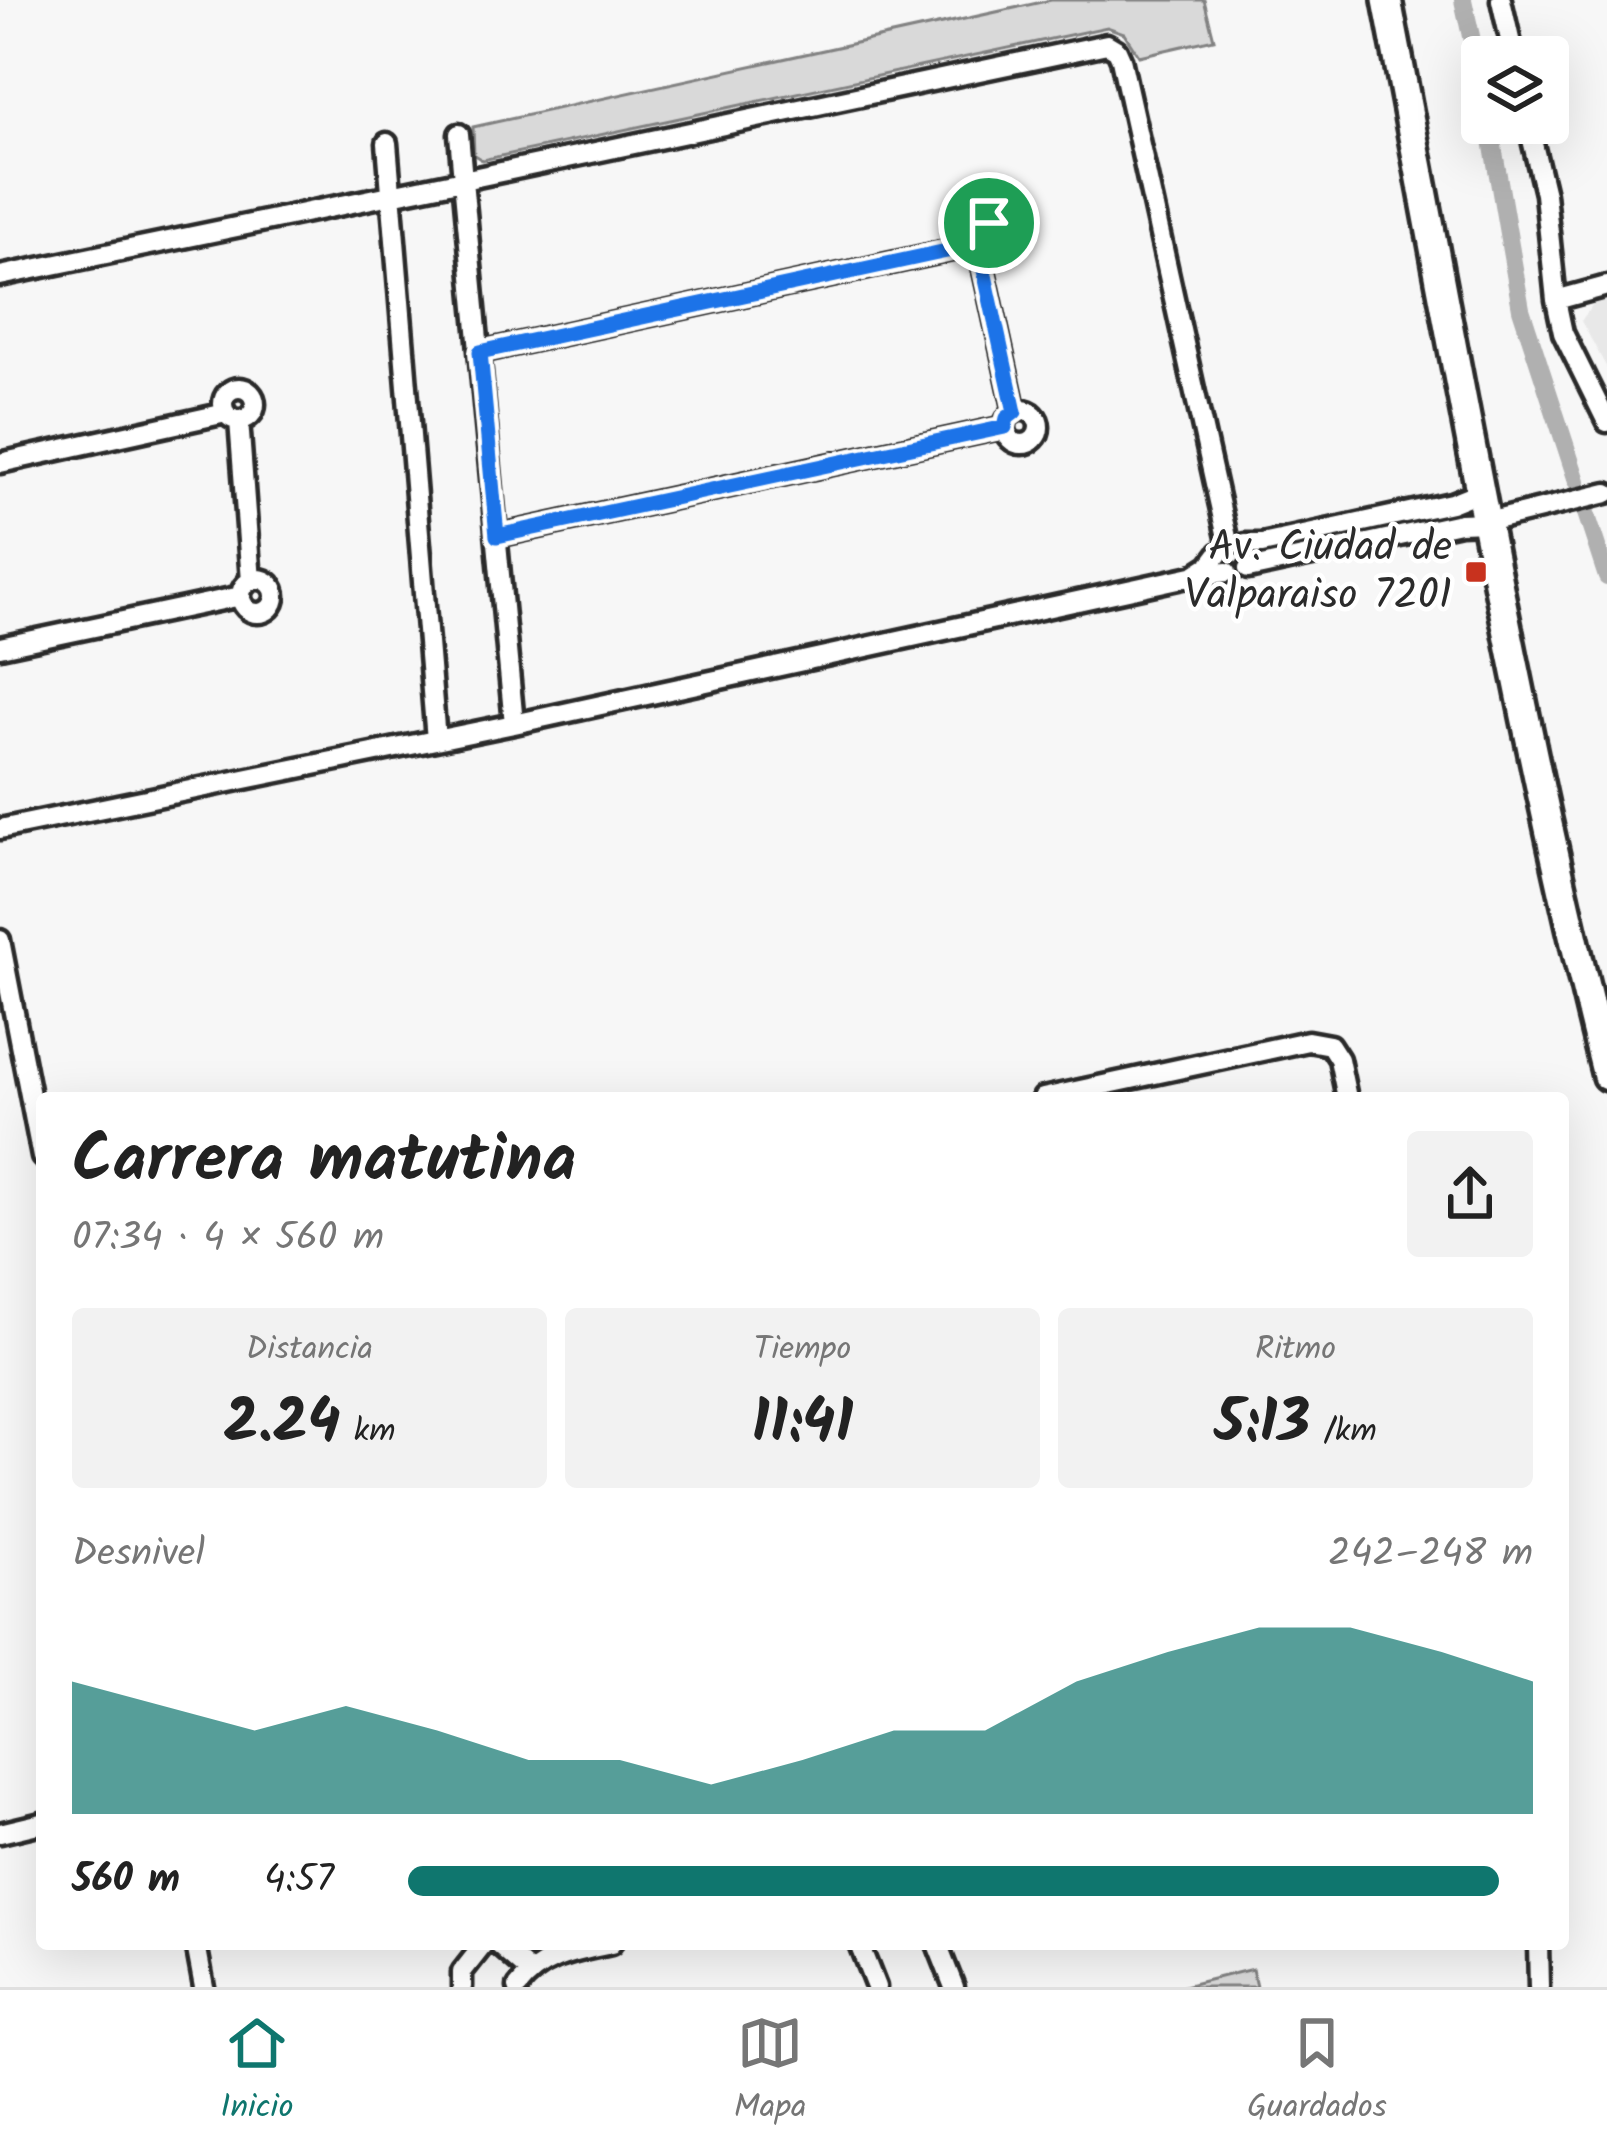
<!DOCTYPE html>
<html lang="es">
<head>
<meta charset="utf-8">
<style>
  :root { --surface:#fff; --page:#f2f2f2; --text:#222; --muted:#767676; --line:#e0e0e0; --accent:#0f766e }
  body { margin:0; font-family:Kalam,sans-serif; background:var(--page); color:var(--text); height:100vh; display:flex; flex-direction:column; font-size:45px; white-space:nowrap }
  * { box-sizing:border-box; margin:0 }
  p { font-size:39px; color:var(--muted) }
  .icon { flex:none; width:66px; height:66px; fill:none; stroke:currentColor; stroke-width:2; stroke-linecap:round; stroke-linejoin:round }
  .map { position:relative; flex:1; overflow:hidden }
  .panel { position:absolute; left:36px; top:1092px; width:1533px; height:858px; display:flex; flex-direction:column; background:var(--surface); border-radius:12px; box-shadow:0 12px 48px #0002 }
  .panel>* { flex:none }
  .tools { position:absolute; left:1461px; top:36px; display:grid; gap:24px }
  .tools a { display:grid; place-items:center; width:108px; height:108px; border-radius:12px; background:var(--surface); box-shadow:0 12px 48px #0002; font-size:60px }
  .pin { position:absolute; display:grid; place-items:center; width:102px; height:102px; color:#fff; margin:-51px; border:6px solid #fff; border-radius:50%; box-shadow:0 3px 12px #0007 }
  .round { display:grid; place-items:center; flex:none; width:126px; height:126px; border-radius:12px; background:var(--page) }
  .head { display:flex; align-items:center; justify-content:space-between; height:204px; padding:0 36px }
  h1 { font-size:66px; font-weight:800; line-height:90px }
  .figures { display:grid; grid-template-columns:repeat(3,1fr); gap:18px; height:204px; padding:12px 36px }
  .figures div { display:grid; align-content:center; border-radius:12px; background:var(--page); text-align:center }
  .figures b { font-size:60px; font-weight:800 }
  .figures small { font-size:33px; font-weight:400 }
  .figures p { font-size:33px }
  .chart { height:336px; padding:24px 36px }
  .chart p { display:flex; justify-content:space-between }
  .chart svg { width:100%; height:216px; margin-top:12px; fill:var(--accent); opacity:.7 }
  ul { padding:0 36px; list-style:none; font-size:39px }
  li { display:grid; grid-template-columns:192px 144px 1fr; align-items:center; height:90px }
  li i { height:30px; border-radius:15px; background:var(--accent) }
  .tab-bar { display:flex; justify-content:space-around; align-items:center; height:168px; border-top:3px solid var(--line); background:var(--surface); font-size:33px; color:var(--muted) }
  .tab-bar a { display:grid; justify-items:center; gap:6px }
  .tab-bar .current { color:var(--accent) }
  .map>svg:first-child { display:block }
</style>
</head>
<body>
<div class="map">
<svg width="1607" height="1987" viewBox="0 0 1607 1987">
  <rect width="100%" height="100%" fill="#f7f7f7"/>
  <filter id="ink" filterUnits="userSpaceOnUse"><feTurbulence type="fractalNoise" baseFrequency=".00833" numOctaves="2"/><feDisplacementMap in="SourceGraphic" scale="24" xChannelSelector="R" yChannelSelector="G"/><feConvolveMatrix kernelMatrix="1 2 1 2 8 2 1 2 1" color-interpolation-filters="sRGB"/></filter>
  <g filter="url(#ink)">
    <path fill="#e8e8e8" d="M 1607,300 L 1607,368 L 1581,321 L 1593,304 Z"/>
    <path fill="#d9d9d9" stroke="#828282" stroke-width="3" d="M 1051,0 L 1204,0 L 1214,39 L 1139,56 L 1124,33 L 1107,27 L 482,160 L 474,155 L 473,127 Z
      M 1252,1969 L 1256,1987 L 1180,1987 Z"/>
    <g fill="none" stroke-linecap="round" stroke-linejoin="round">
      <path stroke="#b0b0b0" stroke-width="18" d="M 1463,0 L 1482,86
        M 1489,123 L 1521,309 L 1577,481
        M 1585,510 L 1607,577"/>
      <g stroke="#2b2b2b" stroke-width="27">
        <path id="street" d="M 1501,0 L 1514,57
          M 1528,123 L 1545,194 L 1556,300 L 1563,333 L 1607,422
          M 387,143 L 436,740
          M967 237a16 16 0 1 1 32 0a16 16 0 1 1-32 0Z
          M 983,253 L 983,266 L 1015,412
          M 0,276 L 463,180 L 459,134
          M 1556,300 L 1607,286
          M 480,352 L 970,246
          M223 404a16 16 0 1 1 32 0a16 16 0 1 1-32 0Z
          M1005 427a17 17 0 1 1 34 0a17 17 0 1 1-34 0Z
          M 239,420 L 251,581
          M 0,463 L 226,413
          M 497,536 L 1005,427
          M 1245,544 L 1262,544 L 1451,503 L 1481,491
          M 1248,569 L 1460,523 L 1487,522 L 1607,493
          M 1227,572 L 1192,576 L 514,724 L 463,180 L 1107,44 L 1117,50 L 1121,59 L 1228,542
          M 1196,574 L 1210,565 L 1219,553
          M241 596a17 17 0 1 1 34 0a17 17 0 1 1-34 0Z
          M 0,647 L 241,596
          M 0,829 L 514,724
          M 0,940 L 42,1157
          M 1043,1098 L 1308,1041 L 1330,1045 L 1339,1059 L 1347,1098
          M 0,1833 L 42,1823
          M 196,1944 L 204,1987
          M 498,1944 L 530,1972
          M 859,1944 L 876,1987
          M 937,1944 L 954,1987
          M 1538,1944 L 1539,1987
          M 462,1987 L 462,1972 L 484,1944
          M 518,1987 C 542,1956 574,1952 611,1944"/>
      </g>
      <g stroke="#2b2b2b" stroke-width="36">
        <path id="secondary" d="M 1387,0 C 1456,358 1518,723 1607,1076"/>
      </g>
      <use href="#street" stroke="#fff" stroke-width="18"/>
      <use href="#secondary" stroke="#fff" stroke-width="27"/>
    </g>
  </g>
  <g fill="none" stroke-linecap="round" stroke-linejoin="round" filter="url(#ink)">
    <g stroke="#fff" stroke-width="24">
      <path id="route" d="M 979,222 L 989,223 L 999,235 L 997,245 L 983,253 L 983,266 L 1015,412 L 1007,418 L 1005,427 L 497,536 L 480,352 L 970,246 L 968,232 Z"/>
    </g>
    <use href="#route" stroke="#1a73e8" stroke-width="15"/>
  </g>
  <rect fill="#c8321e" stroke="#fff" stroke-width="4.5" x="1464" y="560" width="24" height="24" rx="6"/>
  <g text-anchor="middle" dominant-baseline="central" stroke-width="9" stroke-linejoin="round" paint-order="stroke">
    <g font-size="42" fill="#2b2b2b" stroke="#fff" text-anchor="end">
      <text x="1452" y="548">Av. Ciudad de<tspan x="1452" dy="48">Valparaiso 7201</tspan></text>
    </g>
  </g>
</svg>
<div class="tools">
<a><svg class="icon" aria-label="layers" viewBox="0 0 24 24"><path d="M12 4l9 5-9 5-9-5zM3 14l9 5 9-5"/></svg></a>
</div>
<div class="pin" style="left:989px;top:223px;background:#1e9e55"><svg class="icon" aria-label="arrive" viewBox="0 0 24 24"><path d="M6 21V4h12l-3 4 3 4H6"/></svg></div>
<section class="panel">
<div class="head"><div><h1>Carrera matutina</h1><p>07:34 · 4 × 560 m</p></div><a class="round"><svg class="icon" aria-label="share" viewBox="0 0 24 24"><path d="M12 15V3M7 8l5-5 5 5M5 13v7h14v-7"/></svg></a></div>
<div class="figures">
<div><p>Distancia</p><b>2.24<small> km</small></b></div>
<div><p>Tiempo</p><b>11:41</b></div>
<div><p>Ritmo</p><b>5:13<small> /km</small></b></div>
</div>
<div class="chart"><p><span>Desnivel</span>242–248 m</p>
<svg viewBox="0 0 160 44" preserveAspectRatio="none"><path d="M0 44V17L10 22L20 27L30 22L40 27L50 33L60 33L70 38L80 33L90 27L100 27L110 17L120 11L130 6L140 6L150 11L160 17V44z"/></svg>
</div>
<ul>
<li><b>560 m</b>4:57<i style="width:97%"></i></li>
</ul>
</section>
</div>
<nav class="tab-bar">
<a class="current"><svg class="icon" aria-label="home" viewBox="0 0 24 24"><path d="M3 11l9-7 9 7M6 9v11h12V9"/></svg>Inicio</a>
<a><svg class="icon" aria-label="map" viewBox="0 0 24 24"><path d="M3 6l6-2 6 2 6-2v14l-6 2-6-2-6 2zM9 4v14M15 6v14"/></svg>Mapa</a>
<a><svg class="icon" aria-label="saved" viewBox="0 0 24 24"><path d="M7 4h10v16l-5-4-5 4z"/></svg>Guardados</a>
</nav>
</body>
</html>
